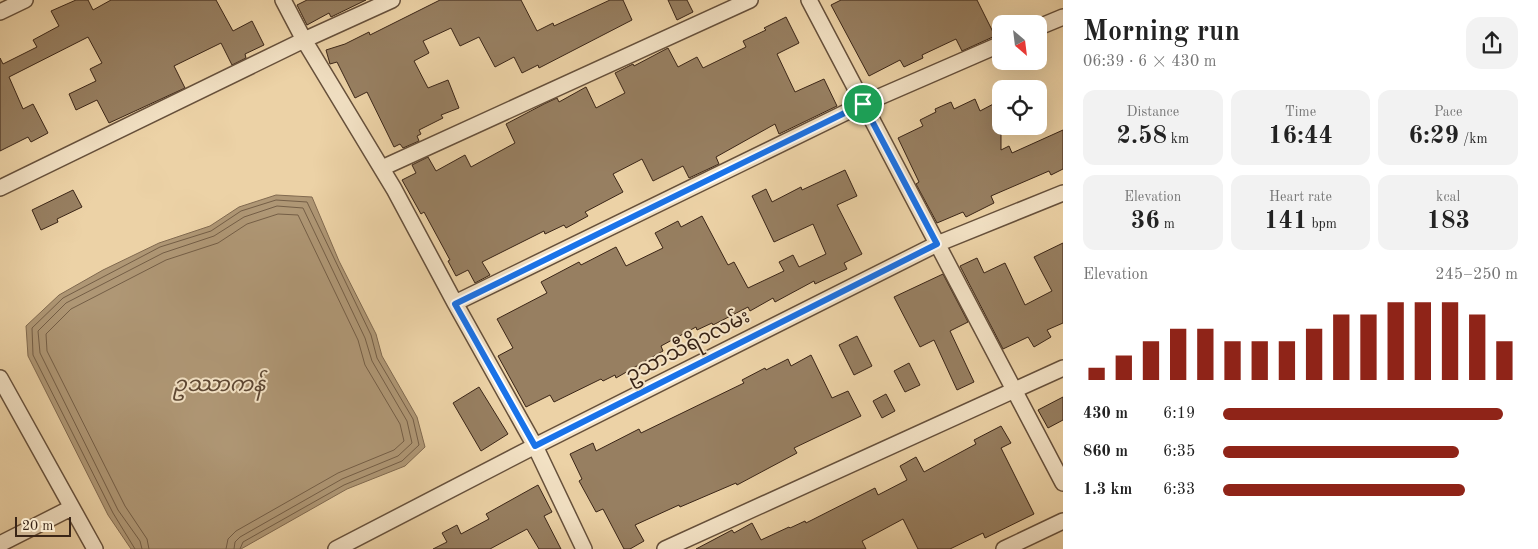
<!DOCTYPE html>
<html lang="en">
<head>
<meta charset="utf-8">
<style>
  :root { --surface:#fff; --page:#f2f2f2; --text:#222; --muted:#767676; --accent:#8f2418 }
  body { margin:0; font-family:"Old Standard TT","Noto Sans Myanmar",serif; background:var(--page); color:var(--text); height:100vh; display:flex; flex-direction:column; font-size:19px; white-space:nowrap }
  * { box-sizing:border-box; margin:0 }
  p { font-size:16px; color:var(--muted) }
  .icon { flex:none; width:28px; height:28px; fill:none; stroke:currentColor; stroke-width:2; stroke-linecap:round; stroke-linejoin:round }
  .map { position:relative; flex:1; overflow:hidden }
  .details { display:flex; flex-direction:column; background:var(--surface); width:475px }
  .details>* { flex:none }
  .needle { width:32px; rotate:152deg }
  .tools { position:absolute; left:992px; top:15px; display:grid; gap:10px }
  .tools a { display:grid; place-items:center; width:55px; height:55px; border-radius:10px; background:var(--surface); box-shadow:0 5px 20px #0002; font-size:25px }
  .scale { position:absolute; left:15px; bottom:12px; width:56px; box-sizing:border-box; padding-left:5px; border:2px solid #3a2517; border-top:0; font-size:14px; line-height:18px; white-space:nowrap; color:#3a2517; -webkit-text-stroke:4px #f3e2c5; paint-order:stroke }
  .pin { position:absolute; display:grid; place-items:center; width:42px; height:42px; color:#fff; margin:-21px; border:2px solid #fff; border-radius:50%; box-shadow:0 1px 5px #0007 }
  .round { display:grid; place-items:center; flex:none; width:52px; height:52px; border-radius:15px; background:var(--page) }
  .head { display:flex; align-items:center; justify-content:space-between; height:85px; padding:0 20px }
  h1 { font-size:28px; font-weight:700; line-height:38px }
  .figures { display:grid; grid-template-columns:repeat(3,1fr); gap:8px; height:85px; padding:5px 20px }
  .figures div { display:grid; align-content:center; border-radius:12px; background:var(--page); text-align:center }
  .figures b { font-size:25px; font-weight:700 }
  .figures small { font-size:14px; font-weight:400 }
  .figures p { font-size:14px }
  .chart { height:140px; padding:10px 20px }
  .chart p { display:flex; justify-content:space-between }
  .chart svg { width:100%; height:90px; margin-top:5px; stroke:var(--accent); stroke-width:6 }
  ul { padding:0 20px; list-style:none; font-size:16px }
  li { display:grid; grid-template-columns:80px 60px 1fr; align-items:center; height:38px }
  li i { height:12px; border-radius:6px; background:var(--accent) }
  main { display:flex; flex:1; min-height:0 }
  .map>svg:first-child { display:block }
</style>
</head>
<body>
<main>
<div class="map">
<svg width="1063" height="549" viewBox="0 0 1063 549">
  <rect width="100%" height="100%" fill="#ecd2a6"/>
  <filter id="stains"><feTurbulence type="fractalNoise" baseFrequency=".004" numOctaves="4"/><feColorMatrix values="0 0 0 0 .2 0 0 0 0 .09 0 0 0 0 .02 0 0 0 .5 -.17"/></filter>
  <radialGradient id="worn" r=".72"><stop offset=".6" stop-color="#630" stop-opacity="0"/><stop offset="1" stop-color="#630" stop-opacity=".3"/></radialGradient>
  <path fill="#af9775" stroke="#80694f" d="M 276,195 L 312,197 L 339,261 L 376,334 L 382,356 L 417,417 L 425,447 L 405,466 L 347,489 L 241,549 L 131,549 L 108,515 L 28,356 L 26,326 L 59,295 L 103,270 L 159,243 L 210,226 L 239,207 Z"/>
  <g fill="none" stroke-linecap="round" stroke-linejoin="round">
    <path stroke="#745e46" stroke-width="1" d="M 135,549 L 113,513 L 33,355 L 32,328 L 63,298 L 160,247 L 211,231 L 241,211 L 276,200 L 307,202 L 371,335 L 377,358 L 413,419 L 419,445 L 402,461 L 344,485 L 243,542 L 240,549
      M 142,549 L 140,541 L 118,510 L 40,353 L 38,331 L 66,303 L 163,253 L 214,236 L 244,217 L 277,206 L 303,208 L 365,338 L 372,361 L 407,421 L 412,443 L 398,456 L 342,479 L 240,537 L 235,542 L 234,549
      M 149,549 L 147,539 L 125,506 L 47,351 L 46,334 L 71,309 L 166,260 L 218,243 L 247,224 L 278,214 L 298,215 L 358,340 L 365,365 L 400,424 L 404,441 L 394,450 L 338,473 L 236,531 L 228,539 L 226,549"/>
  </g>
  <path fill="#977f61" stroke="#3a2517" d="M 76,0 L 88,0 L 93,10 L 111,0 L 216,0 L 233,31 L 252,21 L 264,45 L 245,54 L 246,58 L 232,65 L 221,43 L 174,66 L 185,88 L 109,123 L 97,100 L 76,110 L 69,94 L 96,81 L 90,69 L 102,63 L 88,37 L 9,77 L 23,109 L 33,104 L 48,133 L 31,142 L 28,137 L 0,151 L 0,58 L 3,64 L 37,47 L 33,40 L 59,26 L 51,11 Z
    M 307,0 L 366,0 L 331,17 L 329,13 L 307,25 L 297,5 Z
    M 440,0 L 521,0 L 537,31 L 553,23 L 554,26 L 610,0 L 623,0 L 632,20 L 539,68 L 538,65 L 522,73 L 514,57 L 495,67 L 479,37 L 460,46 L 451,28 L 423,41 L 429,53 L 414,61 L 428,88 L 448,80 L 459,108 L 441,115 L 443,118 L 419,130 L 421,134 L 417,136 L 419,141 L 403,148 L 400,144 L 394,147 L 367,92 L 355,98 L 337,62 L 330,64 L 326,50 L 345,44 L 369,32 L 370,35 Z
    M 668,0 L 687,0 L 693,12 L 677,20 Z
    M 841,0 L 977,0 L 995,36 L 962,51 L 956,39 L 922,55 L 923,58 L 904,67 L 900,60 L 869,76 L 831,5 Z
    M 786,17 L 799,43 L 777,54 L 795,92 L 824,79 L 837,106 L 779,134 L 775,124 L 716,157 L 719,164 L 689,178 L 683,166 L 653,181 L 642,159 L 613,174 L 623,192 L 585,212 L 588,216 L 566,228 L 564,225 L 545,234 L 544,231 L 482,262 L 490,275 L 475,283 L 468,270 L 456,276 L 448,261 L 450,260 L 424,212 L 421,214 L 402,180 L 416,173 L 412,165 L 428,157 L 436,171 L 465,155 L 471,167 L 515,143 L 506,124 L 544,104 L 557,98 L 559,102 L 586,87 L 596,108 L 625,93 L 615,73 L 633,64 L 634,66 L 668,48 L 678,67 L 697,57 L 703,68 L 746,47 L 743,41 L 766,30 L 764,28 Z
    M 975,99 L 980,111 L 1001,100 L 1001,150 L 1009,146 L 1012,153 L 1063,130 L 1063,169 L 1051,175 L 1049,171 L 991,196 L 994,203 L 966,217 L 963,212 L 937,223 L 916,184 L 919,182 L 898,138 L 923,126 L 920,120 L 936,112 L 935,109 L 951,102 L 954,109 Z
    M 845,170 L 857,196 L 837,205 L 862,254 L 844,263 L 847,269 L 815,284 L 814,281 L 775,302 L 773,298 L 750,311 L 748,307 L 713,325 L 712,323 L 697,330 L 696,327 L 661,346 L 663,351 L 616,378 L 615,375 L 603,381 L 601,379 L 554,402 L 550,395 L 526,407 L 498,356 L 513,348 L 497,319 L 547,293 L 541,282 L 579,262 L 581,265 L 616,247 L 626,266 L 663,248 L 655,233 L 678,221 L 681,227 L 702,216 L 728,265 L 734,262 L 748,288 L 784,271 L 779,262 L 793,255 L 799,267 L 826,254 L 813,224 L 774,242 L 752,196 L 766,189 L 772,202 L 801,187 L 802,190 Z
    M 73,190 L 82,207 L 57,219 L 58,222 L 41,230 L 32,210 Z
    M 1063,243 L 1063,323 L 1047,330 L 1051,337 L 1034,347 L 1028,337 L 1003,349 L 960,266 L 977,258 L 984,273 L 1005,263 L 1025,305 L 1052,291 L 1034,257 Z
    M 943,274 L 968,322 L 950,331 L 974,382 L 957,390 L 934,340 L 920,347 L 894,297 Z
    M 857,336 L 872,366 L 854,375 L 839,345 Z
    M 811,355 L 832,398 L 848,391 L 861,416 L 794,448 L 797,453 L 737,485 L 736,483 L 680,507 L 679,505 L 635,525 L 644,541 L 630,549 L 624,549 L 603,509 L 596,512 L 579,481 L 582,479 L 570,454 L 593,443 L 596,451 L 639,429 L 641,433 L 744,383 L 742,380 L 765,368 L 766,370 L 788,359 L 791,366 Z
    M 909,363 L 920,385 L 905,392 L 894,371 Z
    M 479,387 L 508,434 L 481,451 L 453,403 Z
    M 886,394 L 895,411 L 882,418 L 873,401 Z
    M 1063,397 L 1063,420 L 1048,428 L 1038,410 Z
    M 1001,426 L 1011,443 L 1001,448 L 1034,514 L 985,538 L 983,533 L 950,549 L 918,549 L 903,519 L 862,541 L 866,549 L 696,549 L 732,530 L 734,533 L 752,523 L 761,540 L 789,527 L 790,528 L 805,521 L 806,523 L 875,488 L 878,495 L 907,480 L 900,466 L 916,457 L 924,472 L 976,444 L 974,440 Z
    M 538,485 L 552,512 L 544,516 L 561,549 L 539,549 L 527,529 L 490,549 L 433,549 L 447,542 L 442,533 L 457,525 L 461,534 L 489,519 L 486,514 Z"/>
  <g fill="none" stroke-linecap="round" stroke-linejoin="round">
    <g stroke="#66503b" stroke-width="18">
      <path id="minor" d="M 283,0 L 304,40 L 394,189 L 455,303 L 535,446 L 584,549
        M 809,0 L 1063,483
        M 0,12 L 25,0
        M 1039,27 L 1063,17
        M 382,168 L 750,0
        M 0,188 L 304,40 L 392,0
        M 455,303 L 863,104 L 1001,44
        M 0,378 L 95,549
        M 0,544 L 71,508
        M 336,549 L 535,446 L 937,244 L 1063,193
        M 665,549 L 1063,368
        M 1004,549 L 1063,521"/>
    </g>
    <use href="#minor" stroke="#f3e2c5" stroke-width="15"/>
  </g>
  <g fill="none" stroke-linecap="round" stroke-linejoin="round">
    <g stroke="#fff" stroke-width="10">
      <path id="route" d="M 863,104 L 937,244 L 535,446 L 455,304 Z"/>
    </g>
    <use href="#route" stroke="#1a73e8" stroke-width="6"/>
  </g>
  <g text-anchor="middle" dominant-baseline="central" stroke-width="4" stroke-linejoin="round" paint-order="stroke">
    <g font-size="20" fill="#3a2517" stroke="#f3e2c5">
      <text transform="translate(688 347) rotate(-27)">ဥသာသီရိ၁လမ်း</text>
    </g>
    <g font-size="21" font-style="italic" fill="#5d4733" stroke="#f3e2c5">
      <text x="219" y="385">ဥဿာကန်</text>
    </g>
  </g>
  <rect width="100%" height="100%" filter="url(#stains)"/>
  <rect width="100%" height="100%" fill="url(#worn)"/>
</svg>
<div class="tools">
<a><svg class="needle" viewBox="-14 -14 28 28"><path d="M0-13l5 13h-10z" fill="#e53935"/><path d="M0 13l5-13h-10z" fill="#767676"/></svg></a>
<a><svg class="icon" aria-label="locate" viewBox="0 0 24 24"><circle cx="12" cy="12" r="6"/><path d="M12 2v4M12 18v4M2 12h4M18 12h4"/></svg></a>
</div>
<div class="scale">20 m</div>
<div class="pin" style="left:863px;top:104px;background:#1e9e55"><svg class="icon" aria-label="arrive" viewBox="0 0 24 24"><path d="M6 21V4h12l-3 4 3 4H6"/></svg></div>
</div>
<section class="details">
<div class="head"><div><h1>Morning run</h1><p>06:39 · 6 × 430 m</p></div><a class="round"><svg class="icon" aria-label="share" viewBox="0 0 24 24"><path d="M12 15V3M7 8l5-5 5 5M5 13v7h14v-7"/></svg></a></div>
<div class="figures">
<div><p>Distance</p><b>2.58<small> km</small></b></div>
<div><p>Time</p><b>16:44</b></div>
<div><p>Pace</p><b>6:29<small> /km</small></b></div>
</div>
<div class="figures">
<div><p>Elevation</p><b>36<small> m</small></b></div>
<div><p>Heart rate</p><b>141<small> bpm</small></b></div>
<div><p>kcal</p><b>183</b></div>
</div>
<div class="chart"><p><span>Elevation</span>245–250 m</p>
<svg viewBox="0 0 160 44" preserveAspectRatio="none"><path d="M5 44V38M15 44V32M25 44V25M35 44V19M45 44V19M55 44V25M65 44V25M75 44V25M85 44V19M95 44V12M105 44V12M115 44V6M125 44V6M135 44V6M145 44V12M155 44V25"/></svg>
</div>
<ul>
<li><b>430 m</b>6:19<i style="width:95%"></i></li>
<li><b>860 m</b>6:35<i style="width:80%"></i></li>
<li><b>1.3 km</b>6:33<i style="width:82%"></i></li>
</ul>
</section>
</main>
</body>
</html>
